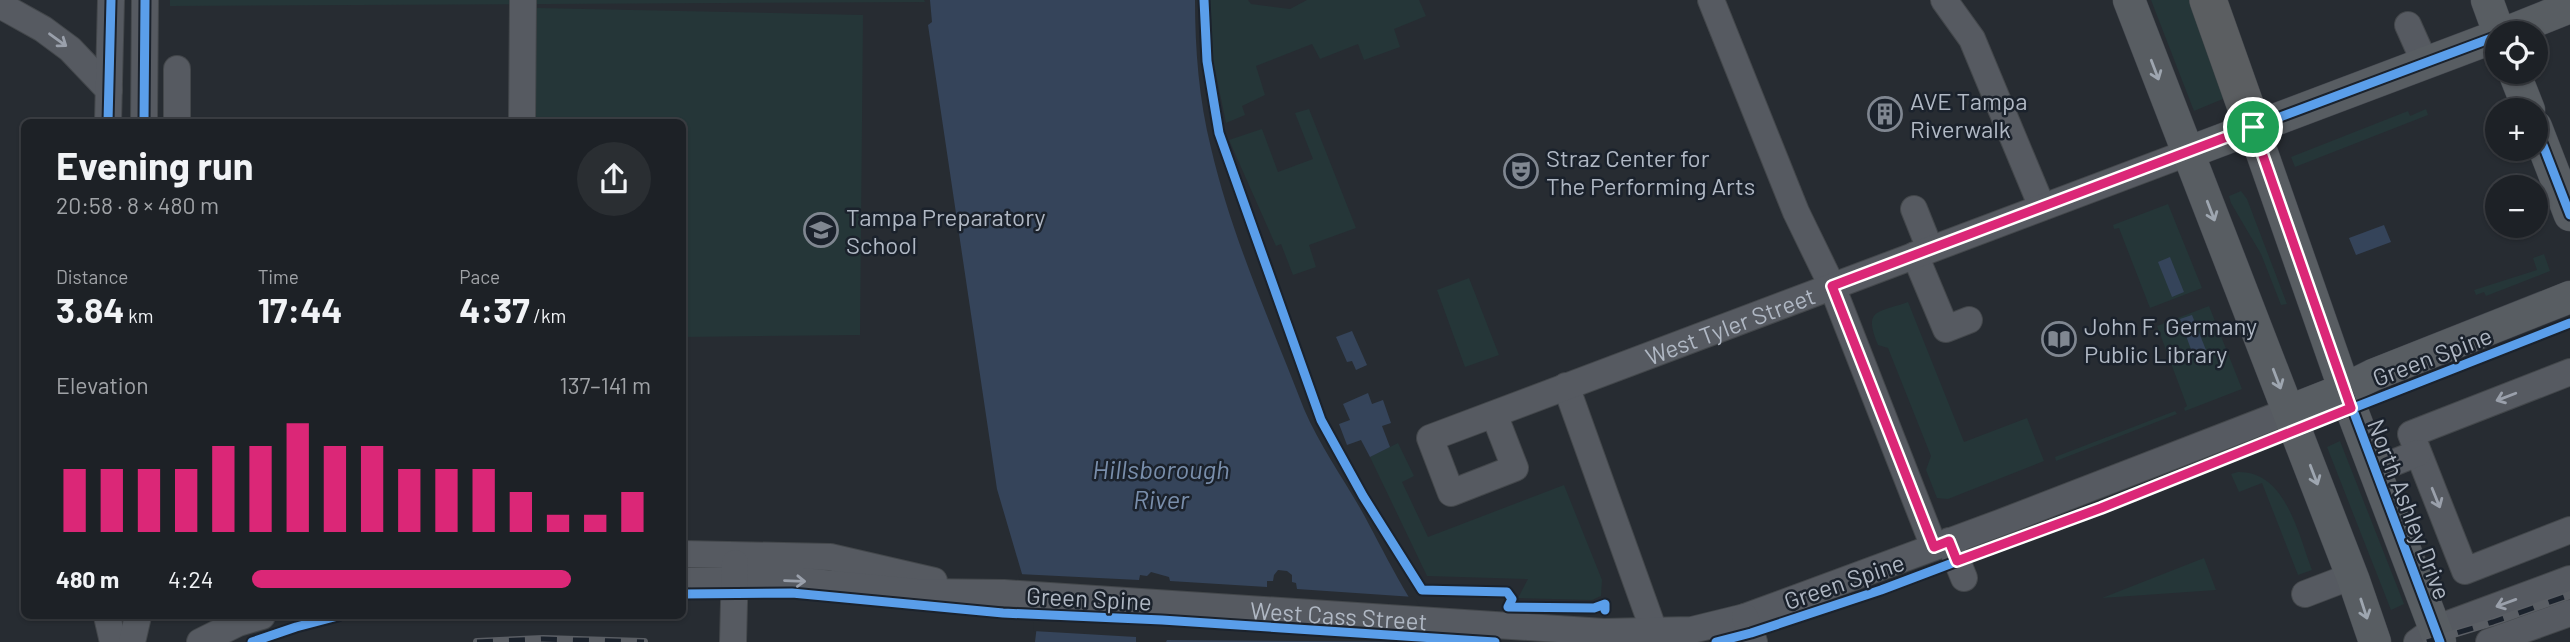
<!DOCTYPE html>
<html lang="en">
<head>
<meta charset="utf-8">
<style>
  :root { --surface:#1d2126; --page:#2a2e32; --text:#f1f3f6; --muted:#a0a3a7; --line:#3b3e43; --accent:#db2777 }
  body { margin:0; font-family:Barlow,sans-serif; background:var(--page); color:var(--text); height:100vh; display:flex; flex-direction:column; font-size:26px; white-space:nowrap }
  * { box-sizing:border-box; margin:0 }
  p { font-size:23px; color:var(--muted) }
  .icon { flex:none; width:38px; height:38px; fill:none; stroke:currentColor; stroke-width:2; stroke-linecap:round; stroke-linejoin:round }
  .map { position:relative; flex:1; overflow:hidden }
  .details { position:absolute; left:21px; top:119px; width:665px; height:500px; display:flex; flex-direction:column; background:var(--surface); border-radius:10px; box-shadow:0 2px 5px #0004,0 0 0 2px var(--line) }
  .details>* { flex:none }
  .tools { position:absolute; left:2485px; top:21px; display:grid; gap:14px }
  .tools a { display:grid; place-items:center; width:63px; height:63px; border-radius:50%; background:var(--surface); box-shadow:0 2px 5px #0004,0 0 0 2px var(--line); font-size:35px }
  .pin { position:absolute; display:grid; place-items:center; width:60px; height:60px; color:#fff; margin:-30px; border:4px solid #fff; border-radius:50%; box-shadow:0 2px 7px #0007 }
  .round { display:grid; place-items:center; flex:none; width:74px; height:74px; border-radius:37px; background:var(--page) }
  .head { display:flex; align-items:center; justify-content:space-between; height:119px; padding:0 35px }
  h1 { font-size:38px; font-weight:700; line-height:52px }
  .stats { display:grid; grid-template-columns:repeat(3,1fr); gap:10px; height:119px; padding:7px 35px }
  .stats div { display:grid; align-content:center }
  .stats b { font-size:35px; font-weight:700 }
  .stats small { font-size:19px; font-weight:400 }
  .stats p { font-size:19px }
  .chart { height:196px; padding:14px 35px }
  .chart p { display:flex; justify-content:space-between }
  .chart svg { width:100%; height:126px; margin-top:7px; stroke:var(--accent); stroke-width:6 }
  ul { padding:0 35px; list-style:none; font-size:23px }
  li { display:grid; grid-template-columns:112px 84px 1fr; align-items:center; height:52px }
  li i { height:18px; border-radius:9px; background:var(--accent) }
  .map>svg:first-child { display:block }
</style>
</head>
<body>
<div class="map">
<svg width="2570" height="642" viewBox="0 0 2570 642">
  <rect width="100%" height="100%" fill="#272c32"/>
  <path fill="#253638" d="M 170,0 L 924,0 L 925,2 L 170,6 Z
    M 1210,0 L 1248,0 L 1251,4 L 1290,9 L 1307,0 L 1419,0 L 1426,16 L 1394,29 L 1400,47 L 1364,60 L 1358,44 L 1320,59 L 1312,44 L 1256,66 L 1265,95 L 1242,106 L 1245,115 L 1226,123 L 1213,60 Z
    M 2151,0 L 2191,0 L 2230,96 L 2194,111 Z
    M 537,8 L 863,15 L 860,335 L 683,337 L 682,122 L 535,122 Z
    M 1309,109 L 1356,228 L 1309,245 L 1316,267 L 1293,275 L 1281,244 L 1276,246 L 1229,140 L 1262,129 L 1278,172 L 1313,159 L 1295,113 Z
    M 2426,109 L 2428,115 L 2295,167 L 2291,157 L 2408,111 L 2410,116 Z
    M 2241,191 L 2247,199 L 2287,304 L 2281,305 L 2261,254 L 2231,203 L 2229,196 Z
    M 2168,204 L 2202,288 L 2150,308 L 2119,228 L 2114,229 L 2113,225 Z
    M 2544,254 L 2550,271 L 2486,296 L 2484,292 L 2476,295 L 2474,290 L 2537,270 L 2533,258 Z
    M 1469,278 L 1499,355 L 1465,367 L 1437,290 Z
    M 1908,302 L 1964,442 L 2027,418 L 2044,461 L 1948,499 L 1937,498 L 1926,470 L 1931,456 L 1888,348 L 1878,345 C 1863,309 1877,313 1908,302 Z
    M 2209,306 L 2242,389 L 2185,411 L 2184,408 L 2187,406 L 2157,326 Z
    M 2175,411 L 2177,414 L 2056,461 L 2055,457 Z
    M 2340,441 L 2404,604 L 2391,610 L 2327,447 Z
    M 1398,443 L 1414,476 L 1402,482 L 1428,537 L 1564,485 L 1602,580 L 1601,596 L 1592,600 L 1518,598 L 1528,579 L 1427,576 L 1370,457 Z
    M 2238,472 C 2286,471 2298,534 2312,570 L 2298,575 L 2262,483 L 2239,492 L 2231,474 Z
    M 2204,558 L 2216,590 L 2102,598 Z"/>
  <path fill="#35445a" d="M 930,0 L 1195,0 C 1195,49 1199,100 1211,148 C 1232,238 1271,323 1304,409 C 1319,444 1341,475 1360,508 C 1382,547 1412,612 1442,642 L 1035,642 L 1037,625 L 997,489 L 928,25 L 932,22 Z
    M 2384,225 L 2391,242 L 2356,255 L 2349,238 Z
    M 2170,257 L 2184,292 L 2172,297 L 2158,262 Z
    M 2192,315 L 2206,350 L 2193,355 L 2180,319 Z
    M 1352,331 L 1367,365 L 1356,370 L 1352,361 L 1347,362 L 1336,337 Z
    M 1368,393 L 1372,404 L 1383,400 L 1391,423 L 1382,426 L 1390,447 L 1370,457 L 1361,440 L 1347,445 L 1339,424 L 1350,420 L 1343,404 Z"/>
  <path fill="#272c32" d="M 1278,570 L 1287,571 L 1292,575 L 1292,582 L 1296,583 L 1297,589 L 1414,597 L 1436,631 L 1446,642 L 1167,640 L 1166,642 L 1136,642 L 1136,637 L 1033,631 L 1034,625 L 1018,574 L 1139,580 L 1140,575 L 1147,576 L 1151,572 L 1169,577 L 1170,581 L 1267,587 L 1267,581 L 1273,581 L 1274,575 Z"/>
  <g fill="none" stroke-linecap="round" stroke-linejoin="round">
    <g stroke="#43474b" stroke-width="28">
      <g id="minor">
        <path d="M 1711,0 L 1796,212 L 1832,286 L 1934,547"/>
        <path d="M 1944,0 L 1972,39 L 2042,207"/>
        <path d="M 0,5 L 43,29 L 70,49 L 109,90"/>
        <path d="M 2408,25 L 2425,63"/>
        <path d="M 177,69 L 177,122"/>
        <path d="M 108,122 L 111,0"/>
        <path d="M 144,122 L 145,0"/>
        <path d="M 522,122 L 523,0"/>
        <path d="M 1914,209 L 1930,249"/>
        <path d="M 1915,255 L 1946,329 L 1969,320"/>
        <path d="M 2570,372 L 2411,434 L 2465,571 L 2570,530"/>
        <path d="M 1566,386 L 1654,631"/>
        <path id="s1" d="M 1494,414 L 1515,468 L 1451,493 L 1430,438 L 2187,153"/>
        <path d="M 2375,470 L 2418,453"/>
        <path d="M 1949,541 L 1964,578"/>
        <path d="M 682,554 L 830,557 L 934,581"/>
        <path id="s2" d="M 682,581 L 802,581 L 916,592 L 1004,593 L 1604,632 L 1692,630 L 1745,617 L 2005,521 L 2289,411"/>
        <path d="M 2305,594 L 2352,576"/>
        <path d="M 107,616 L 113,642"/>
        <path d="M 1745,617 L 1754,642"/>
        <path d="M 132,642 L 138,616"/>
        <path d="M 200,642 L 238,623 L 262,616"/>
        <path d="M 733,642 L 735,563"/>
        <path d="M 2417,642 L 2435,629 L 2570,579"/>
        <path d="M 2489,642 L 2570,613"/>
      </g>
    </g>
    <g stroke="#44484f" stroke-width="33">
      <path id="major" d="M 2129,0 L 2354,581 L 2375,642
        M 2487,0 L 2499,33
        M 2505,33 L 2570,7
        M 2514,72 L 2529,110
        M 2253,127 L 2351,408 L 2440,642
        M 2536,127 L 2570,215
        M 2187,153 L 2497,36
        M 2289,411 L 2345,389 L 2373,375 L 2570,297"/>
    </g>
    <g stroke="#44484d" stroke-width="38">
      <path id="highway" d="M 2208,0 L 2253,127"/>
    </g>
    <use href="#minor" stroke="#565a61" stroke-width="26"/>
    <use href="#major" stroke="#585d62" stroke-width="32"/>
    <use href="#highway" stroke="#5b5e61" stroke-width="37"/>
    <g stroke="#5a5e64" stroke-width="8">
      <path id="rail" d="M 477,642 L 543,639 L 644,642
        M 2427,642 L 2493,622 L 2570,595"/>
    </g>
    <use href="#rail" stroke="#1b222c" stroke-width="5" stroke-dasharray="16" stroke-linecap="butt"/>
    <g stroke="#1b222c" stroke-width="13">
      <path id="cycleway" d="M 1204,0 L 1207,61 L 1219,133 L 1321,420 L 1363,496 L 1422,590 L 1507,592 L 1512,599 L 1508,607 L 1594,608 L 1605,604 L 1605,610
        M 108,122 L 111,0
        M 144,122 L 145,0
        M 2253,127 L 2497,36
        M 2536,127 L 2570,215
        M 2345,389 L 2440,642
        M 682,594 L 792,593 L 1003,613 L 1162,620 L 1495,642
        M 252,642 L 296,627 L 338,616
        M 1716,642 L 1751,633 L 1881,590 L 2101,507 L 2570,323"/>
    </g>
    <use href="#cycleway" stroke="#5a9eea" stroke-width="9"/>
  </g>
  <defs><path id="oneway-shaft" d="M-6 0H5M1.5-3L5.5 0L1.5 3" fill="none" stroke-width="1.6" stroke-linecap="round" stroke-linejoin="round" transform="scale(1.75)"/></defs>
  <g stroke="#9aa0ab">
    <use href="#oneway-shaft" transform="translate(58 40) rotate(36)"/>
    <use href="#oneway-shaft" transform="translate(2506 397) rotate(159)"/>
    <use href="#oneway-shaft" transform="translate(2436 498) rotate(68)"/>
    <use href="#oneway-shaft" transform="translate(795 581) rotate(2)"/>
    <use href="#oneway-shaft" transform="translate(2506 603) rotate(160)"/>
  </g>
  <g stroke="#9ea6b0">
    <use href="#oneway-shaft" transform="translate(2155 70) rotate(69)"/>
    <use href="#oneway-shaft" transform="translate(2211 211) rotate(69)"/>
    <use href="#oneway-shaft" transform="translate(2277 379) rotate(69)"/>
    <use href="#oneway-shaft" transform="translate(2314 475) rotate(69)"/>
    <use href="#oneway-shaft" transform="translate(2364 609) rotate(72)"/>
  </g>
  <g fill="none" stroke-linecap="round" stroke-linejoin="round">
    <g stroke="#fff" stroke-width="14">
      <path id="route" d="M 2253,127 L 2351,408 L 2101,508 L 1957,561 L 1949,541 L 1934,547 L 1832,286 Z"/>
    </g>
    <use href="#route" stroke="#db2777" stroke-width="9"/>
  </g>
  <defs>
    <g id="building-ring" transform="scale(1.75)"><circle r="9.5" fill="#1b222c" stroke="#808791" stroke-width="1.5"/><path d="M-4-6H4V6H1V3H-1V6H-4ZM-2.5-4.3h1.7v1.8h-1.7ZM.8-4.3h1.7v1.8H.8ZM-2.5-1h1.7V.8h-1.7ZM.8-1h1.7V.8H.8Z" fill="#808791"/></g>
    <g id="theatre-ring" transform="scale(1.75)"><circle r="9.5" fill="#1b222c" stroke="#808791" stroke-width="1.5"/><path d="M-5-5.5Q0-4 5-5.5V0Q5 5 0 6Q-5 5-5 0ZM-3.3-2.5H-1v1.5H-3.3ZM1-2.5H3.3v1.5H1ZM-2.8 1Q0 5.5 2.8 1Z" fill="#808791"/></g>
    <g id="school-ring" transform="scale(1.75)"><circle r="9.5" fill="#1b222c" stroke="#808791" stroke-width="1.5"/><path d="M0-5L7-2L0 1L-7-2ZM-4 1L0 2.5L4 1V4Q0 6-4 4Z" fill="#808791"/></g>
    <g id="library-ring" transform="scale(1.75)"><circle r="9.5" fill="#1b222c" stroke="#808791" stroke-width="1.5"/><path d="M-6-4Q-3-5.5-.7-3.5V5Q-3 3-6 4ZM6-4Q3-5.5 .7-3.5V5Q3 3 6 4Z" fill="#808791"/></g>
  </defs>
  <g fill-rule="evenodd">
    <use href="#building-ring" x="1885" y="114"/>
    <use href="#theatre-ring" x="1521" y="171"/>
    <use href="#school-ring" x="821" y="230"/>
    <use href="#library-ring" x="2059" y="339"/>
  </g>
  <g text-anchor="middle" dominant-baseline="central" stroke-width="5" stroke-linejoin="round" paint-order="stroke">
    <g font-size="24" fill="#b0b8c4" stroke="#1b222c" text-anchor="start">
      <text x="1910" y="100">AVE Tampa<tspan x="1910" dy="28">Riverwalk</tspan></text>
      <text x="1546" y="157">Straz Center for<tspan x="1546" dy="28">The Performing Arts</tspan></text>
      <text x="846" y="216">Tampa Preparatory<tspan x="846" dy="28">School</tspan></text>
      <text x="2084" y="325">John F. Germany<tspan x="2084" dy="28">Public Library</tspan></text>
    </g>
    <g font-size="24" fill="#b0b8c4" stroke="#1b222c">
      <text stroke="none"><textPath href="#s1" startOffset="506">West Tyler Street</textPath></text>
      <text transform="translate(2432 356) rotate(-21)">Green Spine</text>
      <text transform="translate(2410 509) rotate(69)">North Ashley Drive</text>
      <text transform="translate(1844 581) rotate(-19)">Green Spine</text>
      <text transform="translate(1089 598) rotate(3)">Green Spine</text>
      <text stroke="none"><textPath href="#s2" startOffset="658">West Cass Street</textPath></text>
    </g>
    <g font-size="26" font-style="italic" fill="#798eab" stroke="#1b222c">
      <text x="1161" y="468">Hillsborough<tspan x="1161" dy="30">River</tspan></text>
    </g>
  </g>
</svg>
<div class="tools">
<a><svg class="icon" aria-label="locate" viewBox="0 0 24 24"><circle cx="12" cy="12" r="6"/><path d="M12 2v4M12 18v4M2 12h4M18 12h4"/></svg></a>
<a>+</a>
<a>−</a>
</div>
<div class="pin" style="left:2253px;top:127px;background:#1e9e55"><svg class="icon" aria-label="arrive" viewBox="0 0 24 24"><path d="M6 21V4h12l-3 4 3 4H6"/></svg></div>
<section class="details">
<div class="head"><div><h1>Evening run</h1><p>20:58 · 8 × 480 m</p></div><a class="round"><svg class="icon" aria-label="share" viewBox="0 0 24 24"><path d="M12 15V3M7 8l5-5 5 5M5 13v7h14v-7"/></svg></a></div>
<div class="stats">
<div><p>Distance</p><b>3.84<small> km</small></b></div>
<div><p>Time</p><b>17:44</b></div>
<div><p>Pace</p><b>4:37<small> /km</small></b></div>
</div>
<div class="chart"><p><span>Elevation</span>137–141 m</p>
<svg viewBox="0 0 160 44" preserveAspectRatio="none"><path d="M5 44V22M15 44V22M25 44V22M35 44V22M45 44V14M55 44V14M65 44V6M75 44V14M85 44V14M95 44V22M105 44V22M115 44V22M125 44V30M135 44V38M145 44V38M155 44V30"/></svg>
</div>
<ul>
<li><b>480 m</b>4:24<i style="width:80%"></i></li>
</ul>
</section>
</div>
</body>
</html>
